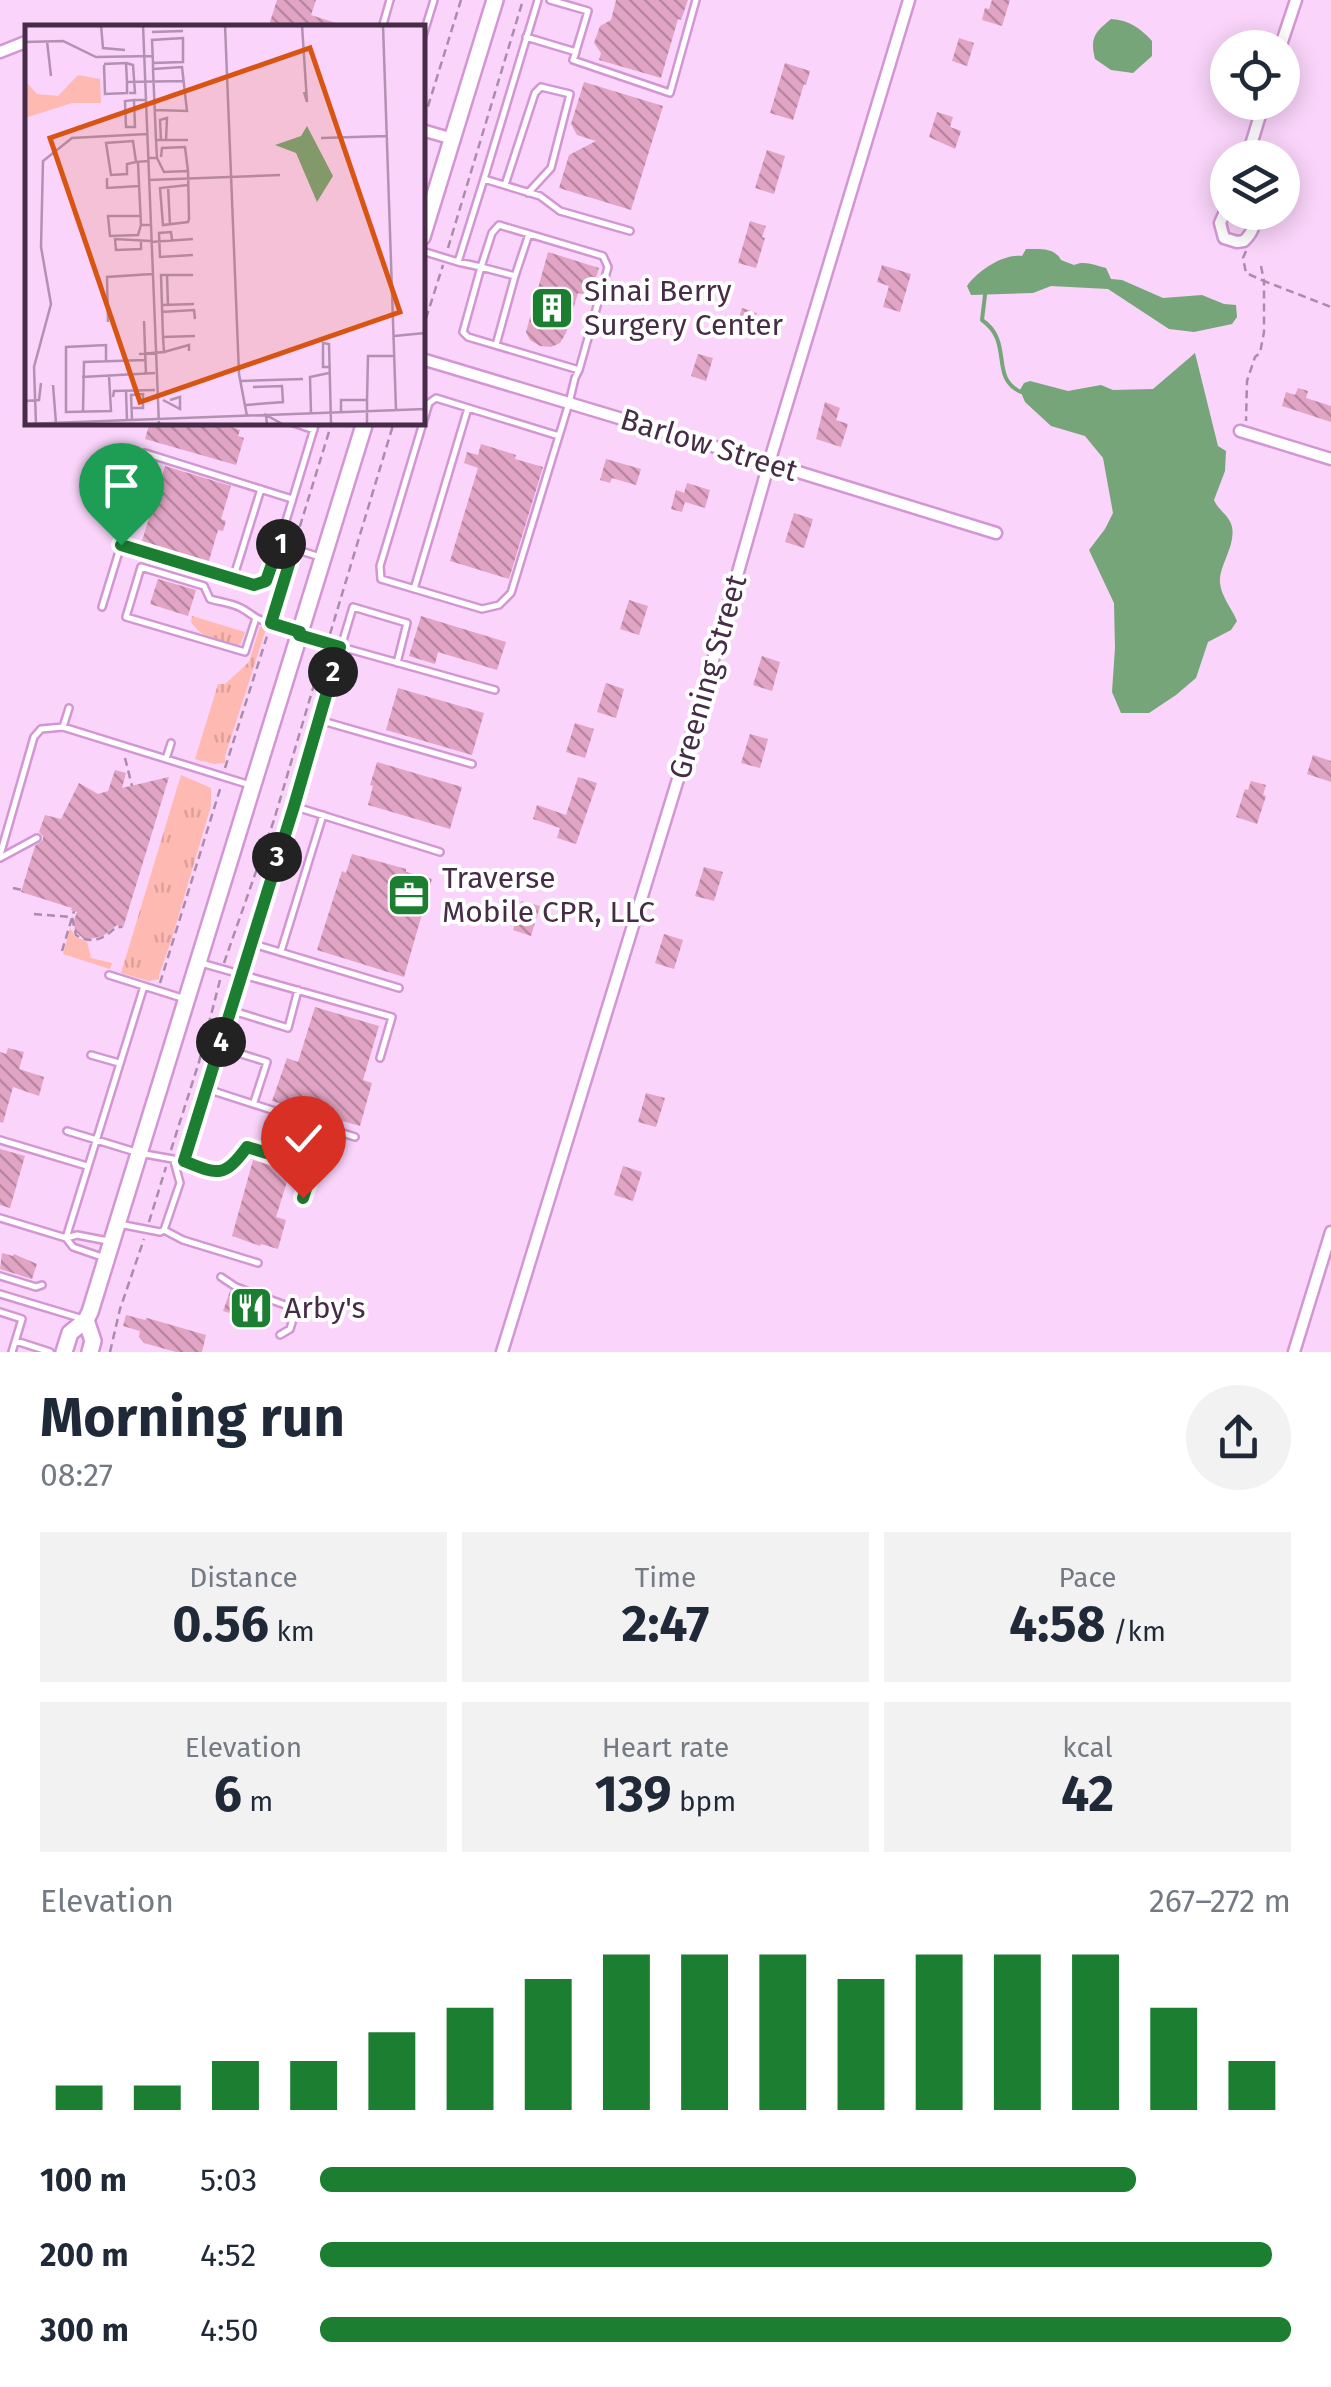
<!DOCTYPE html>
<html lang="en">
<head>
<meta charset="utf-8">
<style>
  :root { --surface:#fff; --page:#f2f2f3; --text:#1f2937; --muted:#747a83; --accent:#1c7e30 }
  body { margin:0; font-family:"Fira Sans",sans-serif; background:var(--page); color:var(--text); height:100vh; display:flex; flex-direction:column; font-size:38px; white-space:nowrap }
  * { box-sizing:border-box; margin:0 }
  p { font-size:32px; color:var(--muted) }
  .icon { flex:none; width:55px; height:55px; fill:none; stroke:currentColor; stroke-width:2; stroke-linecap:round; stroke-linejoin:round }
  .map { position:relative; height:1352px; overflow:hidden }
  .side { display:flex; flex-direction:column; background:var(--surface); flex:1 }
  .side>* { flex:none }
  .fabs { position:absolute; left:1210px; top:30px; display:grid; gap:20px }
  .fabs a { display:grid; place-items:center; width:90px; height:90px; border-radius:50%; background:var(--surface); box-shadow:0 5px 25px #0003; font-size:50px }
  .pin { position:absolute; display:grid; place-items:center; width:85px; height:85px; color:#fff; margin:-102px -42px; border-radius:50% 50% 50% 0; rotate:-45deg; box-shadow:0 0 10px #0007 }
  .pin .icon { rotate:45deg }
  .km { position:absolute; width:50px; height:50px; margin:-25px; border-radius:50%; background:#222; color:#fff; font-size:28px; line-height:50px; text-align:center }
  .round { display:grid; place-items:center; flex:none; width:105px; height:105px; border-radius:52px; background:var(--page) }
  .headline { display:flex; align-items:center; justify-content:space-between; height:170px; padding:0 40px }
  h1 { font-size:55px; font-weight:700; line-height:75px }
  .stats { display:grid; grid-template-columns:repeat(3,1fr); gap:15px; height:170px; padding:10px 40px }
  .stats div { display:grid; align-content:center; border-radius:0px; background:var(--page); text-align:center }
  .stats b { font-size:50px; font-weight:700 }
  .stats small { font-size:28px; font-weight:400 }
  .stats p { font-size:28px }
  .chart { height:280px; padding:20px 40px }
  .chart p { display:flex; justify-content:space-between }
  .chart svg { width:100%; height:180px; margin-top:10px; stroke:var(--accent); stroke-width:6 }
  ul { padding:0 40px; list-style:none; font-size:32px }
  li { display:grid; grid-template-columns:160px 120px 1fr; align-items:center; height:75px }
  li i { height:25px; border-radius:12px; background:var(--accent) }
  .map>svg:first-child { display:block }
</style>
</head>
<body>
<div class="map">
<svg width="1331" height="1352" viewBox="0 0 1331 1352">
  <defs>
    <pattern id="grass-tufts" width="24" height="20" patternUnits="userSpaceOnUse" patternTransform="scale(2.5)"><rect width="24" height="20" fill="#febab2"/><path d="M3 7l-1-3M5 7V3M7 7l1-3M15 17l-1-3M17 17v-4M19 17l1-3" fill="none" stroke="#dba09a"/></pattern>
    <pattern id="building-back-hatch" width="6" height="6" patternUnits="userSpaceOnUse" patternTransform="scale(2.5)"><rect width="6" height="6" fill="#e1a4c4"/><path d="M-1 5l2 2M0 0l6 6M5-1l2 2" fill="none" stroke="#b886a1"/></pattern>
  </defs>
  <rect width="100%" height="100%" fill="#fad4fa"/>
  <path fill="url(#grass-tufts)" d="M 192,616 L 245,632 L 241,643 L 237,646 C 219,643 201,637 191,622 Z
    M 260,626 L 266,629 L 225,756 L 225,763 L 214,764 L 195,759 L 218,684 L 225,684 L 249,662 Z
    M 181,775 L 211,788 L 211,806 L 172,938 L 159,975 L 159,979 L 149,981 L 121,973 Z
    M 70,928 L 76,937 L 87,942 L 91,958 L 112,963 L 110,969 L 63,954 Z"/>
  <path fill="#75a578" d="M 1111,19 C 1129,20 1140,28 1152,41 L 1152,56 L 1133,73 L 1111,70 L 1095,59 C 1090,38 1094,33 1111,19 Z
    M 1026,249 C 1040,249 1054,247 1061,260 L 1074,265 C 1084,260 1095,265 1106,268 L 1111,279 L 1122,280 L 1163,298 L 1202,295 L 1224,304 L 1236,305 L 1237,317 L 1232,324 L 1194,332 L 1169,329 L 1108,289 L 1051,286 L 1033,293 L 971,295 L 967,286 C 978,271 1002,254 1022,256 Z
    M 1195,353 L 1218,446 L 1226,451 L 1225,471 L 1214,500 C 1218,510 1230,516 1232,527 C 1236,546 1218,567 1220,583 C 1221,596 1232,609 1237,621 L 1231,630 L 1208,642 L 1196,678 L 1176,695 L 1149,713 L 1121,713 L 1112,692 L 1115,648 L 1114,603 L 1089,550 L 1105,529 L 1113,513 L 1103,458 L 1085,436 L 1051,426 L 1025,402 L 1020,390 L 1024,383 L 1030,381 L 1068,391 L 1101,385 L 1113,390 L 1153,389 Z"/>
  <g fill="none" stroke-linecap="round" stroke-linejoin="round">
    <path stroke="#75a578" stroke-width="4" d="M 985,295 L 982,320 C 1014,342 989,378 1021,392"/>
  </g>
  <path fill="url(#building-back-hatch)" d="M 277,0 L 316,0 L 311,15 L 342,25 L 341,28 L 268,28 Z
    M 616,0 L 688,0 L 681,20 L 678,19 L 661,78 L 599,60 L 601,53 L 594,43 L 600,26 L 611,20 Z
    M 992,0 L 1010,0 L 1002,26 L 982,20 L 985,8 L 989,9 Z
    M 959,38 L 974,43 L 967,66 L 952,61 Z
    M 785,63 L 810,71 L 806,85 L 804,84 L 793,120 L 770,113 Z
    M 584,82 L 663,106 L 631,210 L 559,188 L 569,155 L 596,141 L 577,135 L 571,124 Z
    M 937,112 L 953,117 L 950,127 L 961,131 L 955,149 L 929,137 Z
    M 767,150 L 785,156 L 774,194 L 755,188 Z
    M 750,221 L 766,226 L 762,237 L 765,238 L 756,268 L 738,263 Z
    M 548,252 L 599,268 L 590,296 L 578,293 L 566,333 L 560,343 L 551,347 L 540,346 L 530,340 L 526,332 Z
    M 882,265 L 911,274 L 900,312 L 883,307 L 889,286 L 877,282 Z
    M 742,308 L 757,313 L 750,336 L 735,331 Z
    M 698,354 L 713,358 L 706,381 L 691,376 Z
    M 1298,388 L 1308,391 L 1306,398 L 1331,406 L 1331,422 L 1282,406 L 1286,392 L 1295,395 Z
    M 825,402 L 840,408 L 836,420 L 848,424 L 841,447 L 816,439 Z
    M 150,422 L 215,422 L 240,430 L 238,436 L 244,438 L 236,465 L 145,439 Z
    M 481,444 L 516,455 L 515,459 L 543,467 L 509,579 L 450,561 L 478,468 L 464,463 L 467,452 L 478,455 Z
    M 606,459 L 641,469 L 636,485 L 612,478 L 610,483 L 600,480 Z
    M 165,466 L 231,486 L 221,519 L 226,521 L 223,531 L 218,530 L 208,564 L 141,544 Z
    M 687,483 L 710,490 L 705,508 L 685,502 L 682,512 L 671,509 L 676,490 L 684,493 Z
    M 794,513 L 813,519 L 804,548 L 785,542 Z
    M 158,579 L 196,590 L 188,616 L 150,604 Z
    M 629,600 L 648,606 L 639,635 L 620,629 Z
    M 421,616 L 506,642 L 497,670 L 438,652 L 435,664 L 409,656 Z
    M 762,656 L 780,662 L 772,691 L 753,685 Z
    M 606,683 L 624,689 L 616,718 L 597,712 Z
    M 398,688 L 484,713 L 472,755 L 386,730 Z
    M 575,723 L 594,729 L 585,758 L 566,752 Z
    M 750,734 L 768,739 L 760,768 L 741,763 Z
    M 1313,755 L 1331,761 L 1331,782 L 1307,774 Z
    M 377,762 L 462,787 L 450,829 L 368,805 L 373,786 L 370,785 Z
    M 115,770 L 126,773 L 122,788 L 169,777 L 123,928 L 117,925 L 103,936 L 85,940 L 75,931 L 74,920 L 77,912 L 71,910 L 72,908 L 21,892 L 35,846 L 43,840 L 43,836 L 39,832 L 45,815 L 61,819 L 79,783 L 98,794 L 108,791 Z
    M 578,777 L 597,783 L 576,844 L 557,838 L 560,828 L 533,819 L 537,805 L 566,815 Z
    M 1251,781 L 1266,785 L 1263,795 L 1266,796 L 1257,824 L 1236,817 L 1245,789 L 1248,790 Z
    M 352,854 L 406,869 L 406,872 L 432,879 L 404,977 L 317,950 L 342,871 L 346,873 Z
    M 704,867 L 723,872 L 714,901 L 695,896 Z
    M 521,901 L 540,906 L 531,936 L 513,930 Z
    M 664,934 L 683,940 L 674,969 L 655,963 Z
    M 315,1007 L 379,1026 L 363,1080 L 372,1083 L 360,1126 L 272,1101 L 287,1058 L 298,1062 Z
    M 8,1048 L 24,1052 L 19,1069 L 44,1077 L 39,1096 L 13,1087 L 3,1123 L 0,1122 L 0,1052 L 6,1054 Z
    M 646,1093 L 665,1098 L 656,1127 L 638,1122 Z
    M 0,1149 L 25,1156 L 10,1208 L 0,1205 Z
    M 253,1160 L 290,1172 L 276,1217 L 286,1220 L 278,1249 L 261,1244 L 260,1246 L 232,1236 Z
    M 623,1166 L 642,1172 L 633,1201 L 614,1195 Z
    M 2,1253 L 13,1256 L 14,1254 L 37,1264 L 32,1279 L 0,1269 Z
    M 230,1291 L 262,1303 L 270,1326 L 223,1311 Z
    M 126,1315 L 145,1320 L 147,1318 L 206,1335 L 202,1352 L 176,1352 L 144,1343 L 139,1337 L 140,1331 L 123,1326 Z"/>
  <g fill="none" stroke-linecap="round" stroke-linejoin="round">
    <g stroke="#d396d4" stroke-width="10">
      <path id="lane" d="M 550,0 L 588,11 L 576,51
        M 382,28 L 390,0
        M 526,37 L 576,52 L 573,60 L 670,93 L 696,0
        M 422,39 L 434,0
        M 484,179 L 538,0
        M 505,185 L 535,93 L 541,87 L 570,94 L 551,168 L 528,193
        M 422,251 L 458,262 L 484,179 L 540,196 L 560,211 L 630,231
        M 458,262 L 481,267 L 463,332 L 468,337 L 579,370 L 575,378 L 569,403 L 511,593 L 499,605 L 482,609 L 381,579 L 380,566 L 429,403 L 436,398 L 559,436
        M 515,276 L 481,267 L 492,233 L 499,225 L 603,256 L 608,267 L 579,370
        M 496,345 L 515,276 L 529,234
        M 291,422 L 314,430
        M 316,422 L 279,544 L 320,557
        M 279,544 L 266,581 L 254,585 L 121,545 L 123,524 L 145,453 L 292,499
        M 233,579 L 261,489
        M 414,589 L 468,408
        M 102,607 L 121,545
        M 256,618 L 245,652 L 126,617 L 141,567 L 204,586 L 210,599 C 220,602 232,603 241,608 C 249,612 253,617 261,620 L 297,631
        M 302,636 L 495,690
        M 397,663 L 407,623 L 353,607 L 319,720 L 472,764
        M 63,727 L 69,708
        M 166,759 L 171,743
        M 293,806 L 319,720
        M 0,855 L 34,737 L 41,729 L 63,727 L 250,785
        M 0,858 L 37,838
        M 250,943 L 399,988
        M 281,951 L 323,815
        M 201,963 L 392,1017 L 380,1058
        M 109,975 L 182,998
        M 230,1010 L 288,1028 L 298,990
        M 219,1047 L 267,1062 L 254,1102
        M 91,1055 L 119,1063
        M 207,1089 L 240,973 L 293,806 L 440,852
        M 67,1131 L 139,1153 L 184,1161 L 207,1089 L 355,1137
        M 0,1140 L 87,1166
        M 184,1161 C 218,1175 224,1179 247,1147 L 313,1167 L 303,1198
        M 0,1218 L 66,1238 L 77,1235 L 108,1241
        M 119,1224 L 160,1232 L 164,1230 L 180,1183 L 174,1161
        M 164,1230 L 183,1240 L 258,1263
        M 66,1238 L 144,986
        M 66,1238 L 73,1247 L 102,1257
        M 0,1276 L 36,1287 L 42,1285
        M 221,1277 L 236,1287 L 296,1309 L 290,1329 L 280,1335
        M 0,1294 L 83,1319
        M 0,1312 L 22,1319 L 12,1352
        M 16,1341 L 50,1352"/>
    </g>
    <g stroke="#d396d4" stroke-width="15">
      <path id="street" d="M 1280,48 L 1296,0
        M 0,52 L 28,41
        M 422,130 L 453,139
        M 1247,158 L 1264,102
        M 1228,205 L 1220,223 L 1224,238 L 1237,242 L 1244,241 C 1253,232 1256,225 1252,212
        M 422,359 L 769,463 L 996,533
        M 1240,431 L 1331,459
        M 502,1352 L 694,727 L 769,463 L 909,0
        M 1294,1352 L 1331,1232"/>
    </g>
    <g stroke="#d396d4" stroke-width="20">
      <path id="secondary" d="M 422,237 L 495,0
        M 86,1320 L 93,1341 L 90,1352
        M 64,1352 L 70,1333 L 86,1320 L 90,1312 L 365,422"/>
    </g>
    <path stroke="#ac8bac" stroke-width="2.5" stroke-dasharray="8 5" stroke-linecap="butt" d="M 424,119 L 461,0
      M 448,248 L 523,0
      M 1246,251 L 1243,258 L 1246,273 L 1264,281 L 1264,332 L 1260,353 L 1255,357 L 1247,381 L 1246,421
      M 1261,266 L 1264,281 L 1331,307
      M 422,331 L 443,265
      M 296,539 L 332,422
      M 273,616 L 291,556
      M 330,634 L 394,422
      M 125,758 L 132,786
      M 225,768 L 268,633
      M 13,888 L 22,890
      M 34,914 L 72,917 L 76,935 C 91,945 104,939 116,927 L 122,927
      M 62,951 L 74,911
      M 224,963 L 274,820 L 324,651
      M 160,983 L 221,786
      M 171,1150 L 199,1062 L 220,980
      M 149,1222 L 166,1167
      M 110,1352 L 120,1309 L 144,1239"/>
    <use href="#lane" stroke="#fff" stroke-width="5"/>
    <use href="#street" stroke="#fff" stroke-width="10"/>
    <use href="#secondary" stroke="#fff" stroke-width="15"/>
  </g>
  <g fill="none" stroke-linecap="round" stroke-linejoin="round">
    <g stroke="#fff" stroke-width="20">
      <path id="route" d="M 121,545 L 254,585 L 266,581 L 279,544 L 294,548 L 271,623 L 300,632 L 299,635 L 340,647 L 294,806 L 184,1161 C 218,1175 224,1178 247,1147 L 313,1167 L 303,1198"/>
    </g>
    <use href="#route" stroke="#1c7e30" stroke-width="12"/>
  </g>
  <defs>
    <g id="building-square" transform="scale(2.25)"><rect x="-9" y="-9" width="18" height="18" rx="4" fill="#1c7e30" stroke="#fff"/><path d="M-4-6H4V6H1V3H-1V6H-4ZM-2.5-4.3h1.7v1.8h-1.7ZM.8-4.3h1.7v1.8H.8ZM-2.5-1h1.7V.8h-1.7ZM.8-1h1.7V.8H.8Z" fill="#fff"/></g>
    <g id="office-square" transform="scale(2.25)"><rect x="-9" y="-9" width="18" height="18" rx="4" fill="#1c7e30" stroke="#fff"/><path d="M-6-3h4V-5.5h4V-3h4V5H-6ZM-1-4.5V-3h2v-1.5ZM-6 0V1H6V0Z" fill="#fff"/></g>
    <g id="restaurant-square" transform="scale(2.25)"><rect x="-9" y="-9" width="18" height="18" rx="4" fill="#1c7e30" stroke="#fff"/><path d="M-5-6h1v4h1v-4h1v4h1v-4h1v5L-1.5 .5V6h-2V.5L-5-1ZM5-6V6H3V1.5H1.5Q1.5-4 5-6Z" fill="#fff"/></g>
  </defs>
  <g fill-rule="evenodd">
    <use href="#building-square" x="552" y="308"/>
    <use href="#office-square" x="409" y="895"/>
    <use href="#restaurant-square" x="251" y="1308"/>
  </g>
  <g text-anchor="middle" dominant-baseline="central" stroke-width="8" stroke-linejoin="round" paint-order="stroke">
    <g font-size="30" fill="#462c46" stroke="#fff" text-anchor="start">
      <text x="584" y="291">Sinai Berry<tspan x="584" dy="34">Surgery Center</tspan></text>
      <text x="442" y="878">Traverse<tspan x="442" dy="34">Mobile CPR, LLC</tspan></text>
      <text x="284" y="1308">Arby's</text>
    </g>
    <g font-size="30" fill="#462c46" stroke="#fff">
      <text transform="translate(709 445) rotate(17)">Barlow Street</text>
      <text transform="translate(708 677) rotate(-74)">Greening Street</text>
    </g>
  </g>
  <g transform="translate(25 25)">
    <rect width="400" height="400" fill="#fad4fa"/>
    <path d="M 53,50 L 75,54 L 76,78 L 47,78 L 0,93 L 0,56 L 12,69 L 33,71 Z" fill="#febab2"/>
    <path d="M 282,101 L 308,151 L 292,177 L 271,128 L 250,120 L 276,111 Z" fill="#75a578"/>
    <path fill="none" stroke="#b291b2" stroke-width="2.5" d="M 76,0 L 78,23 L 100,25M 118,0 L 134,400M 200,0 L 214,349 L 222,391M 277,0 L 282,77 L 279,67M 358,0 L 371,385M 127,7 L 158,6M 22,16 L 26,51M 0,17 L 38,16 L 71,32 L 128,31M 101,38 L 108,40 L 110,68 L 104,68M 128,38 L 127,15 L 158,13 L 158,37 L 128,38 L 128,44M 79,39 L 101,38 L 102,57 L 158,56M 79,40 L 80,69 L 102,68 L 102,57M 128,44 L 157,42 L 162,86 L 130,85M 128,44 L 131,115M 109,75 L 110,102 L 101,102 L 100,76 L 109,75 L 121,75M 296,113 L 362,111M 136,115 L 135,95 L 142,93 L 141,115M 136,132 L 137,123 L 160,122 L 163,146M 123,133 L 132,133 L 131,115 L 163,115M 132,133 L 139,147 L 163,146 L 164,194 L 163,197 L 138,200 L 135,163 L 163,160M 111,137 L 102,139 L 102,149 L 86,150 L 81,118 L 108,116 L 111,137 L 123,136M 113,138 L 116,200 L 125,200M 82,153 L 82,163 L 114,161M 124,155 L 255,150M 143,161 L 145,200M 115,191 L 83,191 L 85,211 L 113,210 L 116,200M 147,215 L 146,207 L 134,208 L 135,232 L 168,230M 116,216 L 116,224 L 91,225 L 90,214 L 126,216M 126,217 L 168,214M 142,250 L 143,280M 137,280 L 169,279M 136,287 L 169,285 L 170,294M 119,296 L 121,350M 83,297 L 82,252 L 127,249M 369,311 L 400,308M 138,312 L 136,250 L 168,250M 139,327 L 164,320 L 164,326M 114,329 L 139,327 L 138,312 L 170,311M 81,336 L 81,320 L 41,322 L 41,387 L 86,386 L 84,351M 304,342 L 298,342 L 298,318 L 304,319 L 306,398M 57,352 L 130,348M 216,356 L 278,354M 28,360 L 31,398M 101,366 L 102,396M 88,372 L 89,366 L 130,365M 138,375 L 155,384 L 155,372 L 145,375M 342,375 L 343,331 L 370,331M 0,376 L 14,375 L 16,358M 221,380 L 258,377 L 257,361 L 228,362M 107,383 L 118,383 L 118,369 L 106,370 L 107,395M 58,387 L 59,337 L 120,335M 316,387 L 316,375 L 342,375 L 342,400M 286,388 L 285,352 L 304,348M 0,399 L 400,384M 11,399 L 9,342 L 26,279 L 16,222 L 18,136 L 47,113 L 122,109M 242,400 L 241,390 L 259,400"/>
    <path fill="#d85412" fill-opacity="0.15" stroke="#d85412" stroke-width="5" d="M 285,23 L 375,287 L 115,377 L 25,113 Z"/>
    <rect width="400" height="400" fill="none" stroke="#462c46" stroke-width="5"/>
  </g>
</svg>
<div class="fabs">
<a><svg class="icon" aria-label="locate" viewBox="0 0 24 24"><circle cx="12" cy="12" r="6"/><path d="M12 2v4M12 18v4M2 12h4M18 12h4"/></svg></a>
<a><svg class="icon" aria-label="layers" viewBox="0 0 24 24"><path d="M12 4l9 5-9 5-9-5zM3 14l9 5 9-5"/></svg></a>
</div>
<div class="pin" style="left:121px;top:545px;background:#1e9e55"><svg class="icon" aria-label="arrive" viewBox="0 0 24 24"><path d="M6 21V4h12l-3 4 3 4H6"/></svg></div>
<div class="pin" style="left:303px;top:1198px;background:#d93025"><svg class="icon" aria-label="check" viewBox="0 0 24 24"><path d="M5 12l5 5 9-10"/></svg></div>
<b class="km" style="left:281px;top:544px">1</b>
<b class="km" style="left:333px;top:672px">2</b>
<b class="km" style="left:277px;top:857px">3</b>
<b class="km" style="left:221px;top:1042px">4</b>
</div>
<section class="side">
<div class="headline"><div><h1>Morning run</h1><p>08:27</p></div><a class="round"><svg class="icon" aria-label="share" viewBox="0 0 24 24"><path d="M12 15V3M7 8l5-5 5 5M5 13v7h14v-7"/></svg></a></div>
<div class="stats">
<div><p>Distance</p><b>0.56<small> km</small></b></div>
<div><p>Time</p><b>2:47</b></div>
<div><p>Pace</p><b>4:58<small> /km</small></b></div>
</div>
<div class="stats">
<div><p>Elevation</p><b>6<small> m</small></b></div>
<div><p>Heart rate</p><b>139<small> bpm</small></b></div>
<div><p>kcal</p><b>42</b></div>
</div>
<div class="chart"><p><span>Elevation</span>267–272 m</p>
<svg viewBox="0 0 160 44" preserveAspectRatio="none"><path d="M5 44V38M15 44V38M25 44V32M35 44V32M45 44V25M55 44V19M65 44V12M75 44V6M85 44V6M95 44V6M105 44V12M115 44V6M125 44V6M135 44V6M145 44V19M155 44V32"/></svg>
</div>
<ul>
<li><b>100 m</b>5:03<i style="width:84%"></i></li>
<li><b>200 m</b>4:52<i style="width:98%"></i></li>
<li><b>300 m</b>4:50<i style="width:100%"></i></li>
</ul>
</section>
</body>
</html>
